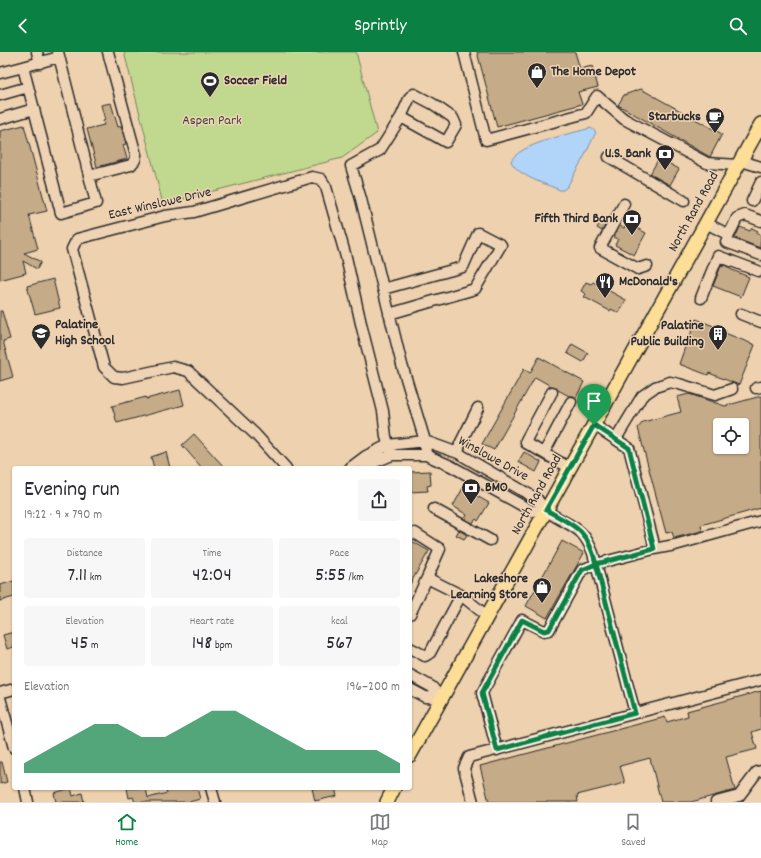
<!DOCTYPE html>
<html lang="en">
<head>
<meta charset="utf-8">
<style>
  :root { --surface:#fff; --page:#f7f7f7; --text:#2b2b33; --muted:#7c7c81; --line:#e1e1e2; --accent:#0b8043 }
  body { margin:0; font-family:Dekko,sans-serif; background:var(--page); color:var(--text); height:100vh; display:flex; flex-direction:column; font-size:15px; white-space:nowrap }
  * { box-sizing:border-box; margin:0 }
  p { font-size:13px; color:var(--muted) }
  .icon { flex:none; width:22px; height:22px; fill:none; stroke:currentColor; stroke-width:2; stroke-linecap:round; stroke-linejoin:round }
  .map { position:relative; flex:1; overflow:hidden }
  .details { position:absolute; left:12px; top:414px; width:400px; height:324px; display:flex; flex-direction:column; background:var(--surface); border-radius:4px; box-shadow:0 1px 3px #0004 }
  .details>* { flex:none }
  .buttons { position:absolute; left:713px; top:366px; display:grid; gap:8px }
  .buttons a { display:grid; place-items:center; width:36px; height:36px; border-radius:4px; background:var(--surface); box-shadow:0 1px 3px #0004; font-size:20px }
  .pin { position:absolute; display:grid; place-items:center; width:34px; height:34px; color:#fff; margin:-41px -17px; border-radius:50% 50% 50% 0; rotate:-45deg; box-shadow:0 0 4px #0007 }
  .pin .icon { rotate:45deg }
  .round { display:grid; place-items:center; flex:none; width:42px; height:42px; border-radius:4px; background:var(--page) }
  .headline { display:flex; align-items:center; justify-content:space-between; height:68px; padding:0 12px }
  h1 { font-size:22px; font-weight:600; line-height:30px }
  .stats { display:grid; grid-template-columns:repeat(3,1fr); gap:6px; height:68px; padding:4px 12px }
  .stats div { display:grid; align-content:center; border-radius:4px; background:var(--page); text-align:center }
  .stats b { font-size:20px; font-weight:600 }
  .stats small { font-size:11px; font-weight:400 }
  .stats p { font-size:11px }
  .chart { height:112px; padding:8px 12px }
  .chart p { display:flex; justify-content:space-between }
  .chart svg { width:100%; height:72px; margin-top:4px; fill:var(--accent); opacity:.7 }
  header { display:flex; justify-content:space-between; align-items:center; height:52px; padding:0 12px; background:var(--accent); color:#fff; font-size:18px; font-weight:600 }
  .tab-bar { display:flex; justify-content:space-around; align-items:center; height:56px; border-top:1px solid var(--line); background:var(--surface); font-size:11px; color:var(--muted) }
  .tab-bar a { display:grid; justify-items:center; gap:2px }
  .tab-bar .selected { color:var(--accent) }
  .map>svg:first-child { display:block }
</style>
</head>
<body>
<header><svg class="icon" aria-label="back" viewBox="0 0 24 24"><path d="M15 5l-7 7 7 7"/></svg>Sprintly<svg class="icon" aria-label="search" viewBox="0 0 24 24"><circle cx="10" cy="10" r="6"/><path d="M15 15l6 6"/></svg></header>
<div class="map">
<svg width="761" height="750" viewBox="0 0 761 750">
  <rect width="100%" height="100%" fill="#eed1ae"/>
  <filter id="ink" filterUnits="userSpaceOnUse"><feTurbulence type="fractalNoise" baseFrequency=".025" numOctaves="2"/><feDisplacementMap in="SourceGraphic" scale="8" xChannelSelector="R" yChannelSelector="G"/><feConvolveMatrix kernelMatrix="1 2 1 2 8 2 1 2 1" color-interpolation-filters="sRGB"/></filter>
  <g filter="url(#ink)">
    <path fill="#c0d98f" stroke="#76825d" d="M 124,0 L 356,0 L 377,81 L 342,106 L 163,152 Z"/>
    <path fill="#b0d5f9" stroke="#7b91a7" d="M 591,76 L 596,80 L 585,103 L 567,135 L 563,138 L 560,138 C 546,132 517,124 511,109 C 519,92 573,81 591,76 Z"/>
    <path fill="#c5ab87" stroke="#2b2b2b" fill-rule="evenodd" d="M 477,0 L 575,0 L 580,17 L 592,14 L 598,35 L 578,40 L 582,52 L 497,75 Z
      M 641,37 L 722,82 L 710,105 L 618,53 L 624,43 Z
      M 111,51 L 118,75 L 121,74 L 126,92 L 123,93 L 127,107 L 97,115 L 87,77 L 104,73 L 103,69 L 105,68 L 101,53 Z
      M 24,73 L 47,159 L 29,163 L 38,197 L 24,201 L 41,210 L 37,217 L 23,209 L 26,221 L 0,228 L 0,79 Z
      M 659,106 L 679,117 L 670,133 L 650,122 Z
      M 603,165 L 608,168 L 602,179 L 597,176 Z
      M 627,171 L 646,181 L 634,203 L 615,193 L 618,187 L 614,185 L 620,174 L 624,176 Z
      M 740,175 L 750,179 L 752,176 L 758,179 L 757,182 L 761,183 L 760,196 L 735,186 Z
      M 724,213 L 730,216 L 730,217 L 749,225 L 741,245 L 713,234 L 721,214 L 723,215 Z
      M 53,227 L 60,256 L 35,262 L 27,234 Z
      M 586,230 L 591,232 L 593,230 L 626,248 L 619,261 L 611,257 L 610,259 L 584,245 L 586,242 L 581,239 Z
      M 0,259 L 2,259 L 10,287 L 3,289 L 13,325 L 0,329 Z
      M 696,267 L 726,279 L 725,281 L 755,293 L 739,333 L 709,321 L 708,323 L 679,312 L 689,284 L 690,284 Z
      M 572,292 L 588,301 L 583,310 L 567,301 Z
      M 539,305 L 584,330 L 576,346 L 574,344 L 569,344 L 558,338 L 555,335 L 551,334 L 535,325 L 494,398 L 482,392 L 524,317 L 530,321 Z
      M 180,338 L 184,353 L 117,371 L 112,354 L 146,345 L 146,347 Z
      M 689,342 L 725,354 L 761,344 L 761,456 L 701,473 L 702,479 L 674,486 L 672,480 L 666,481 L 638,376 L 643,370 L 681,360 L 677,345 ZM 720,373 L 742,373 L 742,395 L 720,395 Z
      M 194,382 L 225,416 L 202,416 L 182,393 Z
      M 166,400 L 170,416 L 154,416 L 151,405 Z
      M 524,400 L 541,410 L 536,420 L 518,410 Z
      M 430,419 L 431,433 L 427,434 L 428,439 L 410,440 L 410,420 Z
      M 463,436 L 489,451 L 478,469 L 476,467 L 473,471 L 465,467 L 467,463 L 453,454 Z
      M 459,478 L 467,483 L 464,487 L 456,483 Z
      M 410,488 L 429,499 L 410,532 Z
      M 562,489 L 584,501 L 547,566 L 526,554 Z
      M 14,529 L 14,545 L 0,549 L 0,533 Z
      M 14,580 L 14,595 L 7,597 L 3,583 Z
      M 761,639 L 761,677 L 752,680 L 757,697 L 726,705 L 735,738 L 691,750 L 661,750 L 650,706 L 620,714 L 625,731 L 577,743 L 578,750 L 489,750 L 480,714 L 665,665 L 667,670 L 688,664 L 687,659 Z
      M 0,710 L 2,710 L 7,730 L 0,732 Z
      M 71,736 L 73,744 L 82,741 L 84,750 L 56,750 L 54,741 Z
      M 127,736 L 146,736 L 148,746 L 167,741 L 166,738 L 173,736 L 197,736 L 200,747 L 189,750 L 135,750 L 133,745 L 129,746 Z
      M 312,736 L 335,736 L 337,744 L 315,749 Z"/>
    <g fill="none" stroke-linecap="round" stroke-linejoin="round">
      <g stroke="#2b2b2b" stroke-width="13">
        <path id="minor" d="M 37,0 L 40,11
          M 58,0 L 96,151 L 61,161 L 23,15 L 59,5
          M 464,0 L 486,88 L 586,61 L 597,44 L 624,67 L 707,111 L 738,113
          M 0,21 L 23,15
          M 0,43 L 28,35
          M 401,65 L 410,45 L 414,42 L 433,52 L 453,66 L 456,73 L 446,90 L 401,65 L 380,98 L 351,114 L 361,147 L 402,313 L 425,389 L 426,403
          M 0,67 L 34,57
          M 609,105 L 684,149
          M 741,109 L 761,115
          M 89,124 L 131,113 L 135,108 L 136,103 L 108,0
          M 752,149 L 761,130
          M 624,152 L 600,196 L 638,217 L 647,214
          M 706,171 L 729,183 L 737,166 L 745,163 L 761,169
          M 729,183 L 726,190 L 761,203
          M 383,237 L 463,215 L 478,181 L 501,193 L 475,237 L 389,262
          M 701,246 L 718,204 L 758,219
          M 741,262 L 761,270
          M 756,336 L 761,335
          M 552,340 L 526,388 L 526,391 L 570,416
          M 594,373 L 629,396 L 653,488 L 654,497
          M 616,387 L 642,344 L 655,335 L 670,330 L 679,332 L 715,343 L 732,337
          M 458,401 L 460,392 L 478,356
          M 544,401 L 571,350
          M 286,416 L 256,383 L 188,319 L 173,315 L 123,326 L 114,325 L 104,315 L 72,197 L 77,187 L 165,164 L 194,160 L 312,125 L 321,127 L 326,135 L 346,205 L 362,276 L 383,359 L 386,385 L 392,403
          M 350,416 L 366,404 L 388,393 L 425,389 L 458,401 L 537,447 C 540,451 543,456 547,459 C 569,475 582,472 593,501 L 635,661
          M 365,416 L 370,412 L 392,403 L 426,403 L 451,414 L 532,459 L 546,458
          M 434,457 L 490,488
          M 410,482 L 415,481 L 440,497 L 427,526
          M 410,562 L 427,526 L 461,543 L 487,564
          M 410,596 L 425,604 L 430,601 L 461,543
          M 410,623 L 432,635 L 441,646
          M 410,637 L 425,645 L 441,646
          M 0,641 L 14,637
          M 0,646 L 14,696
          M 497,698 L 482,641 L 522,568 L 544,579 L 549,578 L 582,518 L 596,512 L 654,497 L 675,493 L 761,469
          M 25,736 L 28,750
          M 211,736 L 215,750
          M 473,750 L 464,716 L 469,705 L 761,628
          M 716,750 L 739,744 L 757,720 L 761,719"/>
      </g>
      <g stroke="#2b2b2b" stroke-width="16">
        <path id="major" d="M 410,703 L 761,72
          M 387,750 L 394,736"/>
      </g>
      <use href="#minor" stroke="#efd3b5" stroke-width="10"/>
      <use href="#major" stroke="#fdde96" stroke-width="13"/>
    </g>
  </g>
  <g fill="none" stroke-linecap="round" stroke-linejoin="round" filter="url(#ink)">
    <g stroke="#fff" stroke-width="8">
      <path id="route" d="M 594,373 L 546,458 C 575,474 588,478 596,512 L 635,661 L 497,698 L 482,641 L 522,568 L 544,579 L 549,578 L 582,518 L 596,512 L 654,497 L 652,488 L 629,396 L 594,373"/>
    </g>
    <use href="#route" stroke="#0b8043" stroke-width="5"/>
  </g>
  <defs>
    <g id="shop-pin" transform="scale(1)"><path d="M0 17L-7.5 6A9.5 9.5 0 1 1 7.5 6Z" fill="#2b2b2b" stroke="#efd3b5"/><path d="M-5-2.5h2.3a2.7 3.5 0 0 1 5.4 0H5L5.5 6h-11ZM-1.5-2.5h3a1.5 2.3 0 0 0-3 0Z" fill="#fff"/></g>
    <g id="stadium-pin" transform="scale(1)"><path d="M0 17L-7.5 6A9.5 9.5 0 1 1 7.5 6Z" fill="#2b2b2b" stroke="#efd3b5"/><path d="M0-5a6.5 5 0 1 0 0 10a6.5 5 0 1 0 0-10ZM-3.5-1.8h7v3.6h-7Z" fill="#fff"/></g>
    <g id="cafe-pin" transform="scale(1)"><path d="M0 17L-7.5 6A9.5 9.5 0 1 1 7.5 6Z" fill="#2b2b2b" stroke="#efd3b5"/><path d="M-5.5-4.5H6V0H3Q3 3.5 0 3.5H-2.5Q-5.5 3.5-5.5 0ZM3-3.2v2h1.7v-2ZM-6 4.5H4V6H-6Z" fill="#fff"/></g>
    <g id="bank-pin" transform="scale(1)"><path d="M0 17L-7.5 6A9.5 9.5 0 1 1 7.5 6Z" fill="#2b2b2b" stroke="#efd3b5"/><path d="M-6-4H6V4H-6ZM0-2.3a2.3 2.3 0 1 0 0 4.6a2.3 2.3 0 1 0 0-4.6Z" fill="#fff"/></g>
    <g id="restaurant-pin" transform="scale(1)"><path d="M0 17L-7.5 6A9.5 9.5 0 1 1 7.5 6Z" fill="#2b2b2b" stroke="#efd3b5"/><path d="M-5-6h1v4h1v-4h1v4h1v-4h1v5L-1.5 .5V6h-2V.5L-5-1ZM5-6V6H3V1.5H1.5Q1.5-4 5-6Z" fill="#fff"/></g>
    <g id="school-pin" transform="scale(1)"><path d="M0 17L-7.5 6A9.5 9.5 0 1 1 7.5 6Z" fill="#2b2b2b" stroke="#efd3b5"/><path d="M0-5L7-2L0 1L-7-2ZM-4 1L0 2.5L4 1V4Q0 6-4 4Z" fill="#fff"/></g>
    <g id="building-pin" transform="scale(1)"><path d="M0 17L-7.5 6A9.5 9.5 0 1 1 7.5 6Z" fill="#2b2b2b" stroke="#efd3b5"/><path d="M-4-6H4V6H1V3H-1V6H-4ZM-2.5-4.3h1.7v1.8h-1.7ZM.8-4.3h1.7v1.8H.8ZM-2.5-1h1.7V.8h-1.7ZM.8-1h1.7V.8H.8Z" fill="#fff"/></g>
  </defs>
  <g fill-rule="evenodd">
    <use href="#shop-pin" x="537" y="20"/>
    <use href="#stadium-pin" x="210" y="29"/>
    <use href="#cafe-pin" x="715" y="65"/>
    <use href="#bank-pin" x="665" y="102"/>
    <use href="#bank-pin" x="632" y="167"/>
    <use href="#restaurant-pin" x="605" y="230"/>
    <use href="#school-pin" x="41" y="281"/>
    <use href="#building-pin" x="718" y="282"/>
    <use href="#bank-pin" x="471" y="436"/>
    <use href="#shop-pin" x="542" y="535"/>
  </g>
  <g text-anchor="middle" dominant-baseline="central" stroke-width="3" stroke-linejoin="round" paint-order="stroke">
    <g font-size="14" font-weight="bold" fill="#2b2b2b" stroke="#efd3b5" text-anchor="start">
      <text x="551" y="20">The Home Depot</text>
      <text x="224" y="29">Soccer Field</text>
      <text x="701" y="65" text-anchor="end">Starbucks</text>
      <text x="651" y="102" text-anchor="end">U.S. Bank</text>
      <text x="618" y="167" text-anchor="end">Fifth Third Bank</text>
      <text x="619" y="230">McDonald's</text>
      <text x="55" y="273">Palatine<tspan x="55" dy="16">High School</tspan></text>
      <text x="704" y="274" text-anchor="end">Palatine<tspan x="704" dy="16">Public Building</tspan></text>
      <text x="485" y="436">BMO</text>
      <text x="528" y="527" text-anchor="end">Lakeshore<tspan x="528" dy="16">Learning Store</tspan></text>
    </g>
    <g font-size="14" fill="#41453a" stroke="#efd3b5">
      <text x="212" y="69">Aspen Park</text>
    </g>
    <g font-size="14" fill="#2b2b2b" stroke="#efd3b5">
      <text transform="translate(160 152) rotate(-13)">East Winslowe Drive</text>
      <text transform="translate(694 160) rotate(-61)">North Rand Road</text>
      <text transform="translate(493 407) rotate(29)">Winslowe Drive</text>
      <text transform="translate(537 443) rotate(-61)">North Rand Road</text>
    </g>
  </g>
</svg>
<div class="buttons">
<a><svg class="icon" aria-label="locate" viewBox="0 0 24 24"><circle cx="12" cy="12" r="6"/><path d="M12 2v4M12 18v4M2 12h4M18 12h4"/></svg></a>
</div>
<div class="pin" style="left:594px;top:373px;background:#1e9e55"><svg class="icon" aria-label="arrive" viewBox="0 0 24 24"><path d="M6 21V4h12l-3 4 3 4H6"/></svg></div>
<section class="details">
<div class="headline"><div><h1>Evening run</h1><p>19:22 · 9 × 790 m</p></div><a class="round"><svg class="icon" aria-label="share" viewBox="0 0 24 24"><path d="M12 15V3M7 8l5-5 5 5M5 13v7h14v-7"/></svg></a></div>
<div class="stats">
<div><p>Distance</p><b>7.11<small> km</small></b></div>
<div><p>Time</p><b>42:04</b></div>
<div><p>Pace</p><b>5:55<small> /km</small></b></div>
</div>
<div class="stats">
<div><p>Elevation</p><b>45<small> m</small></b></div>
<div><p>Heart rate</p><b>148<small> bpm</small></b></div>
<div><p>kcal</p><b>567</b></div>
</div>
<div class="chart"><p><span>Elevation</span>196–200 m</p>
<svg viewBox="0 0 160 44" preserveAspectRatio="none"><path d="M0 44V38L10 30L20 22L30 14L40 14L50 22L60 22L70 14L80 6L90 6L100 14L110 22L120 30L130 30L140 30L150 30L160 38V44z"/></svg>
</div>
</section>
</div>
<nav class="tab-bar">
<a class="selected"><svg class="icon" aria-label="home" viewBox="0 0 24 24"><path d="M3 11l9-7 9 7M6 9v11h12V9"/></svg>Home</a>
<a><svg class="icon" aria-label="map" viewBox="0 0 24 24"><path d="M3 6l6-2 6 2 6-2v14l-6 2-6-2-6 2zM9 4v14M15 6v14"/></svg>Map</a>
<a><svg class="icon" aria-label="saved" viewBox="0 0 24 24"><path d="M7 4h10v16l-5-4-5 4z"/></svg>Saved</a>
</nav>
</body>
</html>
